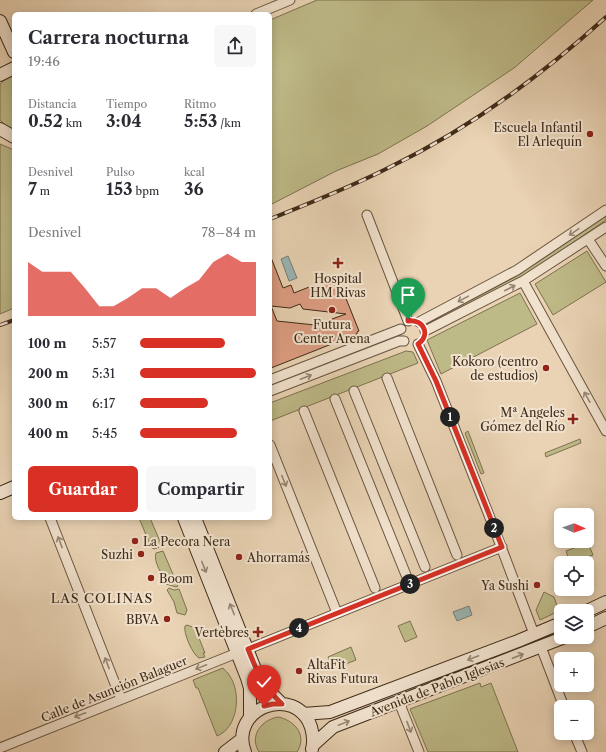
<!DOCTYPE html>
<html lang="es">
<head>
<meta charset="utf-8">
<style>
  :root { --surface:#fff; --page:#f7f7f7; --text:#2b2b33; --muted:#7c7c81; --accent:#d93025 }
  body { margin:0; font-family:"Libre Caslon Text",serif; background:var(--page); color:var(--text); height:100vh; display:flex; flex-direction:column; font-size:15px; white-space:nowrap }
  * { box-sizing:border-box; margin:0 }
  p { font-size:13px; color:var(--muted) }
  .icon { flex:none; width:22px; height:22px; fill:none; stroke:currentColor; stroke-width:2; stroke-linecap:round; stroke-linejoin:round }
  .map { position:relative; flex:1; overflow:hidden }
  .sheet { position:absolute; left:12px; top:12px; width:260px; height:508px; display:flex; flex-direction:column; background:var(--surface); border-radius:6px; box-shadow:0 2px 10px #0003 }
  .sheet>* { flex:none }
  .needle { width:26px; rotate:92deg }
  .controls { position:absolute; left:554px; top:508px; display:grid; gap:8px }
  .controls a { display:grid; place-items:center; width:40px; height:40px; border-radius:6px; background:var(--surface); box-shadow:0 2px 10px #0003; font-size:20px }
  .pin { position:absolute; display:grid; place-items:center; width:34px; height:34px; color:#fff; margin:-41px -17px; border-radius:50% 50% 50% 0; rotate:-45deg; box-shadow:0 0 4px #0007 }
  .pin .icon { rotate:45deg }
  .km { position:absolute; width:20px; height:20px; margin:-10px; border-radius:50%; background:#222; color:#fff; font-size:11px; line-height:20px; text-align:center }
  .round { display:grid; place-items:center; flex:none; width:42px; height:42px; border-radius:6px; background:var(--page) }
  .summary { display:flex; align-items:center; justify-content:space-between; height:68px; padding:0 16px }
  h1 { font-size:18px; font-weight:700; line-height:30px }
  .metrics { display:grid; grid-template-columns:repeat(3,1fr); gap:6px; height:68px; padding:4px 16px }
  .metrics div { display:grid; align-content:center }
  .metrics b { font-size:17px; font-weight:700 }
  .metrics small { font-size:11px; font-weight:400 }
  .metrics p { font-size:11px }
  .chart { height:112px; padding:8px 16px }
  .chart p { display:flex; justify-content:space-between }
  .chart svg { width:100%; height:72px; margin-top:4px; fill:var(--accent); opacity:.7 }
  .primary-button { display:flex; gap:8px; margin-top:auto; padding:8px 16px }
  .primary-button a { flex:1; height:46px; border-radius:6px; background:var(--accent); color:#fff; font-size:16px; font-weight:700; line-height:46px; text-align:center }
  .primary-button a+a { background:var(--page); color:var(--text) }
  ul { padding:0 16px; list-style:none; font-size:13px }
  li { display:grid; grid-template-columns:64px 48px 1fr; align-items:center; height:30px }
  li i { height:10px; border-radius:5px; background:var(--accent) }
  .map>svg:first-child { display:block }
</style>
</head>
<body>
<div class="map">
<svg width="606" height="752" viewBox="0 0 606 752">
  <rect width="100%" height="100%" fill="#e9d3b4"/>
  <filter id="stains"><feTurbulence type="fractalNoise" baseFrequency=".005" numOctaves="4"/><feColorMatrix values="0 0 0 0 .2 0 0 0 0 .09 0 0 0 0 .02 0 0 0 .5 -.17"/></filter>
  <radialGradient id="worn" r=".72"><stop offset=".6" stop-color="#630" stop-opacity="0"/><stop offset="1" stop-color="#630" stop-opacity=".3"/></radialGradient>
  <path fill="#beba88" stroke="#7e7250" d="M 317,0 L 593,0 L 514,68 L 427,126 L 378,154 L 336,171 L 270,205 L 270,20 Z
    M 14,74 L 14,130 L 6,126 L 0,120 L 0,84 L 9,76 Z
    M 0,144 L 14,150 L 14,308 L 0,314 Z
    M 606,216 L 606,220 L 521,278 L 428,327 L 426,324 L 519,275 Z
    M 587,251 L 606,282 L 553,315 L 535,284 Z
    M 520,293 L 537,324 L 441,374 L 427,340 Z
    M 406,351 L 413,352 L 418,363 L 270,421 L 270,403 Z
    M 468,431 L 484,473 L 481,474 L 465,433 Z
    M 580,439 L 581,443 L 546,457 L 545,453 Z
    M 139,518 L 150,518 L 162,546 L 154,549 L 151,547 Z
    M 588,543 L 593,555 L 570,563 L 566,551 Z
    M 163,551 L 178,586 L 176,587 L 166,584 C 163,574 153,563 156,553 Z
    M 169,588 L 174,590 L 179,589 L 187,610 L 185,615 L 177,613 L 174,602 L 167,590 Z
    M 544,592 L 554,597 L 559,611 L 540,620 L 536,610 Z
    M 410,621 L 417,637 L 405,642 L 398,626 Z
    M 187,625 L 195,628 L 205,653 L 203,653 L 205,657 L 199,658 C 193,655 183,633 185,626 Z
    M 351,647 L 356,660 L 333,669 L 328,657 Z
    M 223,668 C 225,671 228,672 229,675 C 242,692 238,728 217,736 L 198,688 L 196,688 L 193,680 Z
    M 480,683 L 481,687 L 491,683 L 518,752 L 428,752 L 410,709 Z
    M 278,717 C 294,720 308,735 297,752 L 259,752 C 249,736 261,720 278,717 Z"/>
  <path fill="#9ab6b6" stroke="#757e77" d="M 288,256 L 297,278 L 289,281 L 281,259 Z
    M 469,606 L 472,615 L 457,621 L 453,612 Z"/>
  <path fill="#dd9d82" stroke="#3e2a18" fill-rule="evenodd" d="M 270,255 L 283,288 L 291,285 L 294,293 L 337,276 L 359,331 L 357,332 L 357,334 L 271,368 L 270,364 ZM 300,304 L 303,309 L 346,314 L 315,325 L 277,321 L 271,306 L 290,308 Z"/>
  <g fill="none" stroke-linecap="round" stroke-linejoin="round">
    <g stroke="#69543f" stroke-width="11">
      <path id="street" d="M 256,14 L 290,0
        M 367,215 L 408,321
        M 588,239 L 606,266
        M 523,281 L 606,431
        M 419,322 L 517,270 L 606,210
        M 425,331 L 523,281 L 606,227
        M 418,344 L 436,381 L 494,528 L 534,634
        M 387,378 L 457,555
        M 270,380 L 401,329
        M 270,391 L 399,341 L 404,341
        M 354,391 L 425,567
        M 335,399 L 406,575
        M 304,411 L 375,588
        M 270,445 L 337,613
        M 50,518 L 121,699
        M 541,647 L 564,707
        M 248,649 L 502,547
        M 399,702 L 419,752
        M 574,733 L 582,752
        M 0,748 L 237,653"/>
    </g>
    <g stroke="#3e2a18" stroke-width="14">
      <path id="secondary" d="M 0,21 L 14,52
        M 0,75 L 14,68
        M 0,129 L 14,137
        M 0,493 L 14,487
        M 184,518 L 247,678 L 250,688 L 250,717
        M 195,518 L 257,674 L 270,692 L 282,704
        M 587,611 L 606,602
        M 587,627 L 606,618
        M 303,714 L 330,712 L 518,641 L 561,623
        M 313,745 L 333,727 L 565,637
        M 225,752 L 242,739
        M 245,752 C 228,708 296,683 311,727 C 313,734 314,742 312,749"/>
    </g>
    <use href="#street" stroke="#f1e2ce" stroke-width="9"/>
    <use href="#secondary" stroke="#f1e2ce" stroke-width="12"/>
    <g stroke="#3e2a18" stroke-width="4">
      <path id="rail" d="M 270,219 C 310,203 351,187 390,167 C 469,129 541,76 606,17
        M 0,325 L 14,320"/>
    </g>
    <use href="#rail" stroke="#f1e2ce" stroke-width="2.5" stroke-dasharray="8" stroke-linecap="butt"/>
  </g>
  <defs><path id="oneway-shaft" d="M-6 0H5M1.5-3L5.5 0L1.5 3" fill="none" stroke-width="1.6" stroke-linecap="round" stroke-linejoin="round"/></defs>
  <g stroke="#988673">
    <use href="#oneway-shaft" transform="translate(574 232) rotate(146)"/>
    <use href="#oneway-shaft" transform="translate(510 288) rotate(-27)"/>
    <use href="#oneway-shaft" transform="translate(463 299) rotate(152)"/>
    <use href="#oneway-shaft" transform="translate(306 377) rotate(-21)"/>
    <use href="#oneway-shaft" transform="translate(587 397) rotate(-119)"/>
    <use href="#oneway-shaft" transform="translate(284 481) rotate(68)"/>
    <use href="#oneway-shaft" transform="translate(60 542) rotate(-111)"/>
    <use href="#oneway-shaft" transform="translate(204 567) rotate(68)"/>
    <use href="#oneway-shaft" transform="translate(232 609) rotate(-112)"/>
    <use href="#oneway-shaft" transform="translate(518 656) rotate(-21)"/>
    <use href="#oneway-shaft" transform="translate(473 658) rotate(159)"/>
    <use href="#oneway-shaft" transform="translate(107 663) rotate(-111)"/>
    <use href="#oneway-shaft" transform="translate(201 667) rotate(158)"/>
    <use href="#oneway-shaft" transform="translate(80 715) rotate(159)"/>
    <use href="#oneway-shaft" transform="translate(344 723) rotate(-22)"/>
    <use href="#oneway-shaft" transform="translate(409 727) rotate(69)"/>
  </g>
  <g fill="none" stroke-linecap="round" stroke-linejoin="round">
    <g stroke="#fff" stroke-width="8">
      <path id="route" d="M 264,706 L 273,704 L 282,704 C 264,687 257,672 248,649 L 502,547 L 436,381 L 418,344 C 431,335 424,319 408,321 L 408,319"/>
    </g>
    <use href="#route" stroke="#d93025" stroke-width="5"/>
  </g>
  <g fill="#8f2418" stroke="#f1e2ce" stroke-width="1.5">
    <circle cx="590" cy="134" r="4"/>
    <path d="M336 257h4v4h4v4h-4v4h-4v-4h-4v-4h4z"/>
    <circle cx="332" cy="310" r="4"/>
    <circle cx="546" cy="368" r="4"/>
    <path d="M571 413h4v4h4v4h-4v4h-4v-4h-4v-4h4z"/>
    <circle cx="135" cy="541" r="4"/>
    <circle cx="141" cy="554" r="4"/>
    <circle cx="239" cy="557" r="4"/>
    <circle cx="151" cy="578" r="4"/>
    <circle cx="537" cy="585" r="4"/>
    <circle cx="167" cy="619" r="4"/>
    <path d="M256 626h4v4h4v4h-4v4h-4v-4h-4v-4h4z"/>
    <circle cx="299" cy="671" r="4"/>
  </g>
  <g text-anchor="middle" dominant-baseline="central" stroke-width="4" stroke-linejoin="round" paint-order="stroke">
    <g font-size="12" fill="#3e2a18" stroke="#f1e2ce" text-anchor="end">
      <text x="582" y="127">Escuela Infantil<tspan x="582" dy="14">El Arlequín</tspan></text>
      <text x="338" y="278" text-anchor="middle">Hospital<tspan x="338" dy="14">HM Rivas</tspan></text>
      <text x="332" y="324" text-anchor="middle">Futura<tspan x="332" dy="14">Center Arena</tspan></text>
      <text x="538" y="361">Kokoro (centro<tspan x="538" dy="14">de estudios)</tspan></text>
      <text x="565" y="412">Mª Angeles<tspan x="565" dy="14">Gómez del Río</tspan></text>
      <text x="143" y="541" text-anchor="start">La Pecora Nera</text>
      <text x="133" y="554">Suzhi</text>
      <text x="247" y="557" text-anchor="start">Ahorramás</text>
      <text x="159" y="578" text-anchor="start">Boom</text>
      <text x="529" y="585">Ya Sushi</text>
      <text x="159" y="619">BBVA</text>
      <text x="249" y="632">Vertèbres</text>
      <text x="307" y="664" text-anchor="start">AltaFit<tspan x="307" dy="14">Rivas Futura</tspan></text>
    </g>
    <g font-size="12" fill="#3e2a18" stroke="#f1e2ce">
      <text transform="translate(437 687) rotate(-21)">Avenida de Pablo Iglesias</text>
      <text transform="translate(114 689) rotate(-22)">Calle de Asunción Balaguer</text>
    </g>
    <g font-size="13" letter-spacing="1" fill="#3e2a18" stroke="#f1e2ce">
      <text x="102" y="598">LAS COLINAS</text>
    </g>
  </g>
  <rect width="100%" height="100%" filter="url(#stains)"/>
  <rect width="100%" height="100%" fill="url(#worn)"/>
</svg>
<div class="controls">
<a><svg class="needle" viewBox="-14 -14 28 28"><path d="M0-13l5 13h-10z" fill="#e53935"/><path d="M0 13l5-13h-10z" fill="#7c7c81"/></svg></a>
<a><svg class="icon" aria-label="locate" viewBox="0 0 24 24"><circle cx="12" cy="12" r="6"/><path d="M12 2v4M12 18v4M2 12h4M18 12h4"/></svg></a>
<a><svg class="icon" aria-label="layers" viewBox="0 0 24 24"><path d="M12 4l9 5-9 5-9-5zM3 14l9 5 9-5"/></svg></a>
<a>+</a>
<a>−</a>
</div>
<div class="pin" style="left:408px;top:319px;background:#1e9e55"><svg class="icon" aria-label="arrive" viewBox="0 0 24 24"><path d="M6 21V4h12l-3 4 3 4H6"/></svg></div>
<div class="pin" style="left:264px;top:706px;background:#d93025"><svg class="icon" aria-label="check" viewBox="0 0 24 24"><path d="M5 12l5 5 9-10"/></svg></div>
<b class="km" style="left:450px;top:417px">1</b>
<b class="km" style="left:494px;top:528px">2</b>
<b class="km" style="left:410px;top:584px">3</b>
<b class="km" style="left:299px;top:628px">4</b>
<section class="sheet">
<div class="summary"><div><h1>Carrera nocturna</h1><p>19:46</p></div><a class="round"><svg class="icon" aria-label="share" viewBox="0 0 24 24"><path d="M12 15V3M7 8l5-5 5 5M5 13v7h14v-7"/></svg></a></div>
<div class="metrics">
<div><p>Distancia</p><b>0.52<small> km</small></b></div>
<div><p>Tiempo</p><b>3:04</b></div>
<div><p>Ritmo</p><b>5:53<small> /km</small></b></div>
</div>
<div class="metrics">
<div><p>Desnivel</p><b>7<small> m</small></b></div>
<div><p>Pulso</p><b>153<small> bpm</small></b></div>
<div><p>kcal</p><b>36</b></div>
</div>
<div class="chart"><p><span>Desnivel</span>78–84 m</p>
<svg viewBox="0 0 160 44" preserveAspectRatio="none"><path d="M0 44V11L10 17L20 17L30 17L40 27L50 38L60 38L70 33L80 27L90 27L100 33L110 27L120 22L130 11L140 6L150 11L160 11V44z"/></svg>
</div>
<ul>
<li><b>100 m</b>5:57<i style="width:73%"></i></li>
<li><b>200 m</b>5:31<i style="width:100%"></i></li>
<li><b>300 m</b>6:17<i style="width:59%"></i></li>
<li><b>400 m</b>5:45<i style="width:84%"></i></li>
</ul>
<div class="primary-button"><a>Guardar</a><a>Compartir</a></div>
</section>
</div>
</body>
</html>
